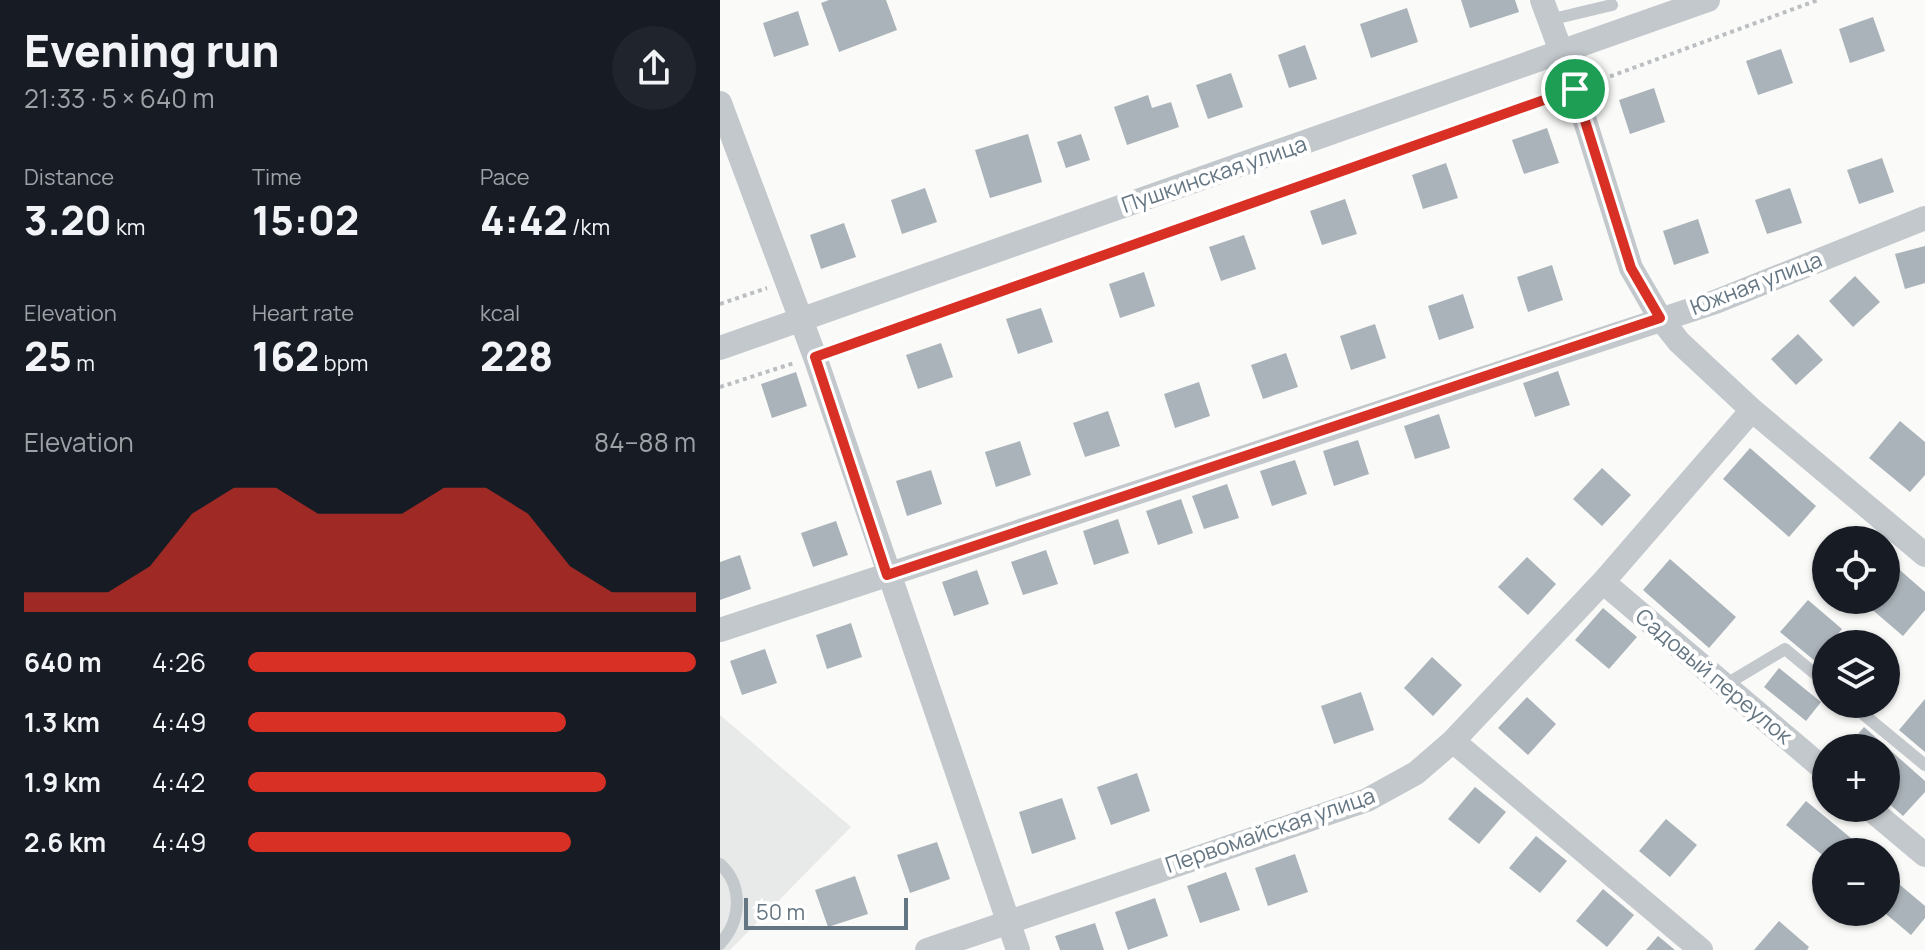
<!DOCTYPE html>
<html lang="en">
<head>
<meta charset="utf-8">
<style>
  :root { --surface:#171b24; --page:#20242c; --text:#f1f3f6; --muted:#9ea1a6; --accent:#d93025 }
  body { margin:0; font-family:Manrope,sans-serif; background:var(--page); color:var(--text); height:100vh; display:flex; flex-direction:column; font-size:30px; white-space:nowrap }
  * { box-sizing:border-box; margin:0 }
  p { font-size:26px; color:var(--muted) }
  .icon { flex:none; width:44px; height:44px; fill:none; stroke:currentColor; stroke-width:2; stroke-linecap:round; stroke-linejoin:round }
  .map { position:relative; flex:1; overflow:hidden }
  .side { display:flex; flex-direction:column; background:var(--surface); width:720px }
  .side>* { flex:none }
  .buttons { position:absolute; left:1092px; top:526px; display:grid; gap:16px }
  .buttons a { display:grid; place-items:center; width:88px; height:88px; border-radius:50%; background:var(--surface); box-shadow:0 2px 6px #0004; font-size:40px }
  .scale { position:absolute; left:24px; bottom:20px; width:164px; box-sizing:border-box; padding-left:8px; border:4px solid #657683; border-top:0; font-size:22px; line-height:28px; white-space:nowrap; color:#657683; -webkit-text-stroke:6px #fff; paint-order:stroke }
  .pin { position:absolute; display:grid; place-items:center; width:68px; height:68px; color:#fff; margin:-34px; border:4px solid #fff; border-radius:50%; box-shadow:0 2px 8px #0007 }
  .round { display:grid; place-items:center; flex:none; width:84px; height:84px; border-radius:42px; background:var(--page) }
  .headline { display:flex; align-items:center; justify-content:space-between; height:136px; padding:0 24px }
  h1 { font-size:44px; font-weight:800; line-height:60px }
  .stats { display:grid; grid-template-columns:repeat(3,1fr); gap:12px; height:136px; padding:8px 24px }
  .stats div { display:grid; align-content:center }
  .stats b { font-size:40px; font-weight:800 }
  .stats small { font-size:22px; font-weight:400 }
  .stats p { font-size:22px }
  .chart { height:224px; padding:16px 24px }
  .chart p { display:flex; justify-content:space-between }
  .chart svg { width:100%; height:144px; margin-top:8px; fill:var(--accent); opacity:.7 }
  ul { padding:0 24px; list-style:none; font-size:26px }
  li { display:grid; grid-template-columns:128px 96px 1fr; align-items:center; height:60px }
  li i { height:20px; border-radius:10px; background:var(--accent) }
  main { display:flex; flex:1; min-height:0 }
  .map>svg:first-child { display:block }
</style>
</head>
<body>
<main>
<section class="side">
<div class="headline"><div><h1>Evening run</h1><p>21:33 · 5 × 640 m</p></div><a class="round"><svg class="icon" aria-label="share" viewBox="0 0 24 24"><path d="M12 15V3M7 8l5-5 5 5M5 13v7h14v-7"/></svg></a></div>
<div class="stats">
<div><p>Distance</p><b>3.20<small> km</small></b></div>
<div><p>Time</p><b>15:02</b></div>
<div><p>Pace</p><b>4:42<small> /km</small></b></div>
</div>
<div class="stats">
<div><p>Elevation</p><b>25<small> m</small></b></div>
<div><p>Heart rate</p><b>162<small> bpm</small></b></div>
<div><p>kcal</p><b>228</b></div>
</div>
<div class="chart"><p><span>Elevation</span>84–88 m</p>
<svg viewBox="0 0 160 44" preserveAspectRatio="none"><path d="M0 44V38L10 38L20 38L30 30L40 14L50 6L60 6L70 14L80 14L90 14L100 6L110 6L120 14L130 30L140 38L150 38L160 38V44z"/></svg>
</div>
<ul>
<li><b>640 m</b>4:26<i style="width:100%"></i></li>
<li><b>1.3 km</b>4:49<i style="width:71%"></i></li>
<li><b>1.9 km</b>4:42<i style="width:80%"></i></li>
<li><b>2.6 km</b>4:49<i style="width:72%"></i></li>
</ul>
</section>
<div class="map">
<svg width="1205" height="950" viewBox="0 0 1205 950">
  <rect width="100%" height="100%" fill="#fafaf8"/>
  <path fill="#e8e9e9" d="M 0,715 L 131,827 L 10,950 L 0,950 Z"/>
  <path fill="#aab3b9" d="M 109,0 L 166,0 L 177,30 L 119,52 L 101,3 Z
    M 741,0 L 795,0 L 799,12 L 750,28 Z
    M 687,8 L 698,42 L 651,58 L 640,24 Z
    M 78,11 L 89,45 L 54,57 L 43,23 Z
    M 1153,17 L 1165,51 L 1130,63 L 1119,29 Z
    M 585,45 L 597,79 L 569,88 L 558,55 Z
    M 1061,49 L 1073,83 L 1038,95 L 1026,61 Z
    M 511,73 L 523,107 L 488,119 L 476,85 Z
    M 934,88 L 945,122 L 910,134 L 899,100 Z
    M 428,95 L 432,108 L 451,102 L 459,127 L 407,145 L 394,107 Z
    M 827,128 L 839,163 L 804,174 L 792,140 Z
    M 308,134 L 322,182 L 270,198 L 255,150 Z
    M 361,134 L 370,160 L 346,168 L 337,142 Z
    M 1162,158 L 1174,192 L 1139,204 L 1127,170 Z
    M 726,163 L 738,198 L 703,209 L 692,175 Z
    M 205,188 L 217,222 L 182,234 L 171,200 Z
    M 1070,188 L 1082,223 L 1047,234 L 1035,200 Z
    M 625,199 L 637,234 L 602,245 L 590,211 Z
    M 978,219 L 989,253 L 954,265 L 943,231 Z
    M 124,223 L 136,257 L 101,269 L 90,235 Z
    M 524,235 L 536,269 L 501,281 L 489,247 Z
    M 1205,246 L 1205,283 L 1185,289 L 1175,254 Z
    M 832,265 L 843,300 L 808,312 L 797,277 Z
    M 424,272 L 435,306 L 400,318 L 389,284 Z
    M 1135,276 L 1160,302 L 1133,327 L 1109,301 Z
    M 743,294 L 754,328 L 719,340 L 708,306 Z
    M 321,308 L 333,342 L 298,354 L 286,319 Z
    M 655,324 L 666,358 L 631,370 L 620,336 Z
    M 1078,334 L 1103,360 L 1076,385 L 1051,359 Z
    M 221,343 L 233,377 L 198,389 L 186,355 Z
    M 566,353 L 578,387 L 543,399 L 531,365 Z
    M 838,371 L 850,405 L 815,417 L 803,383 Z
    M 76,372 L 87,406 L 52,418 L 41,384 Z
    M 479,382 L 490,416 L 455,428 L 444,394 Z
    M 388,411 L 400,446 L 365,457 L 353,423 Z
    M 719,414 L 730,448 L 695,459 L 684,426 Z
    M 1180,421 L 1205,442 L 1205,475 L 1190,492 L 1149,458 Z
    M 638,440 L 649,474 L 614,486 L 603,451 Z
    M 300,441 L 311,475 L 276,487 L 265,452 Z
    M 1030,448 L 1096,506 L 1069,537 L 1003,479 Z
    M 575,460 L 587,494 L 552,506 L 540,471 Z
    M 882,468 L 911,495 L 882,526 L 853,499 Z
    M 211,470 L 222,504 L 187,516 L 176,481 Z
    M 507,484 L 519,518 L 484,529 L 472,496 Z
    M 461,499 L 473,533 L 438,545 L 426,511 Z
    M 398,519 L 409,553 L 374,565 L 363,531 Z
    M 116,521 L 128,555 L 93,567 L 81,533 Z
    M 326,550 L 338,584 L 303,595 L 291,562 Z
    M 20,555 L 31,589 L 0,600 L 0,562 Z
    M 807,557 L 836,584 L 808,615 L 778,587 Z
    M 1166,558 L 1205,592 L 1205,610 L 1183,636 L 1141,600 L 1166,600 Z
    M 950,559 L 1016,617 L 989,648 L 923,590 Z
    M 257,570 L 269,604 L 234,616 L 222,582 Z
    M 1088,600 L 1122,629 L 1095,661 L 1060,632 Z
    M 883,608 L 917,637 L 889,669 L 855,640 Z
    M 131,623 L 142,657 L 107,669 L 96,635 Z
    M 45,649 L 57,683 L 22,695 L 10,661 Z
    M 712,657 L 742,685 L 713,716 L 684,688 Z
    M 1059,668 L 1101,702 L 1086,721 L 1044,687 Z
    M 641,692 L 654,730 L 614,744 L 601,706 Z
    M 807,697 L 836,724 L 808,755 L 778,728 Z
    M 1205,699 L 1205,752 L 1179,730 Z
    M 1144,727 L 1205,781 L 1205,792 L 1183,816 L 1166,801 L 1166,748 L 1126,748 Z
    M 417,773 L 430,811 L 391,825 L 377,787 Z
    M 755,787 L 786,812 L 759,844 L 728,819 Z
    M 342,798 L 356,839 L 312,854 L 299,812 Z
    M 1086,801 L 1143,848 L 1140,852 L 1106,852 L 1106,858 L 1066,825 Z
    M 946,819 L 977,845 L 950,877 L 919,851 Z
    M 816,836 L 847,861 L 820,893 L 789,868 Z
    M 217,842 L 230,879 L 190,893 L 177,855 Z
    M 575,854 L 588,892 L 548,906 L 535,868 Z
    M 506,872 L 520,910 L 480,923 L 467,886 Z
    M 1166,873 L 1205,906 L 1205,918 L 1191,935 L 1166,914 Z
    M 135,876 L 148,914 L 108,927 L 95,890 Z
    M 883,889 L 914,915 L 887,947 L 856,921 Z
    M 435,898 L 448,936 L 408,950 L 395,912 Z
    M 1059,921 L 1089,947 L 1087,950 L 1034,950 Z
    M 375,923 L 384,950 L 340,950 L 335,936 Z
    M 938,936 L 955,950 L 926,950 Z"/>
  <g fill="none" stroke-linecap="round" stroke-linejoin="round">
    <path stroke="#bbbfc2" stroke-width="4" stroke-dasharray="4 4" stroke-linecap="butt" d="M 875,82 L 1098,0
      M 0,304 L 47,288
      M 117,349 L 837,96
      M 0,387 L 74,363"/>
    <path stroke="#c3c8cc" stroke-width="12" d="M 829,20 L 892,5
      M 1005,685 L 1065,649 L 1106,683
      M 1131,704 L 1205,765
      M 0,864 C 24,886 21,921 0,944"/>
    <path stroke="#c3c8cc" stroke-width="24" d="M 822,0 L 855,89 L 911,268 L 940,318 L 959,342 L 1032,410 L 1205,555
      M 0,103 L 95,357 L 298,950
      M 0,348 L 988,0
      M 883,582 L 1106,771
      M 0,630 L 995,302 L 1205,218
      M 733,741 L 981,950
      M 1149,808 L 1205,855
      M 207,950 L 647,800 L 696,773 L 733,741 L 883,582 L 1032,410"/>
  </g>
  <g fill="none" stroke-linecap="round" stroke-linejoin="round">
    <g stroke="#fff" stroke-width="16">
      <path id="route" d="M 855,89 L 911,268 L 940,318 L 167,575 L 95,357 Z"/>
    </g>
    <use href="#route" stroke="#d93025" stroke-width="10"/>
  </g>
  <g text-anchor="middle" dominant-baseline="central" stroke-width="8" stroke-linejoin="round" paint-order="stroke">
    <g font-size="22" fill="#657683" stroke="#fff">
      <text transform="translate(494 174) rotate(-19)">Пушкинская улица</text>
      <text transform="translate(1036 283) rotate(-21)">Южная улица</text>
      <text transform="translate(994 676) rotate(40)">Садовый переулок</text>
      <text transform="translate(550 830) rotate(-19)">Первомайская улица</text>
    </g>
  </g>
</svg>
<div class="buttons">
<a><svg class="icon" aria-label="locate" viewBox="0 0 24 24"><circle cx="12" cy="12" r="6"/><path d="M12 2v4M12 18v4M2 12h4M18 12h4"/></svg></a>
<a><svg class="icon" aria-label="layers" viewBox="0 0 24 24"><path d="M12 4l9 5-9 5-9-5zM3 14l9 5 9-5"/></svg></a>
<a>+</a>
<a>−</a>
</div>
<div class="scale">50 m</div>
<div class="pin" style="left:855px;top:89px;background:#1e9e55"><svg class="icon" aria-label="arrive" viewBox="0 0 24 24"><path d="M6 21V4h12l-3 4 3 4H6"/></svg></div>
</div>
</main>
</body>
</html>
